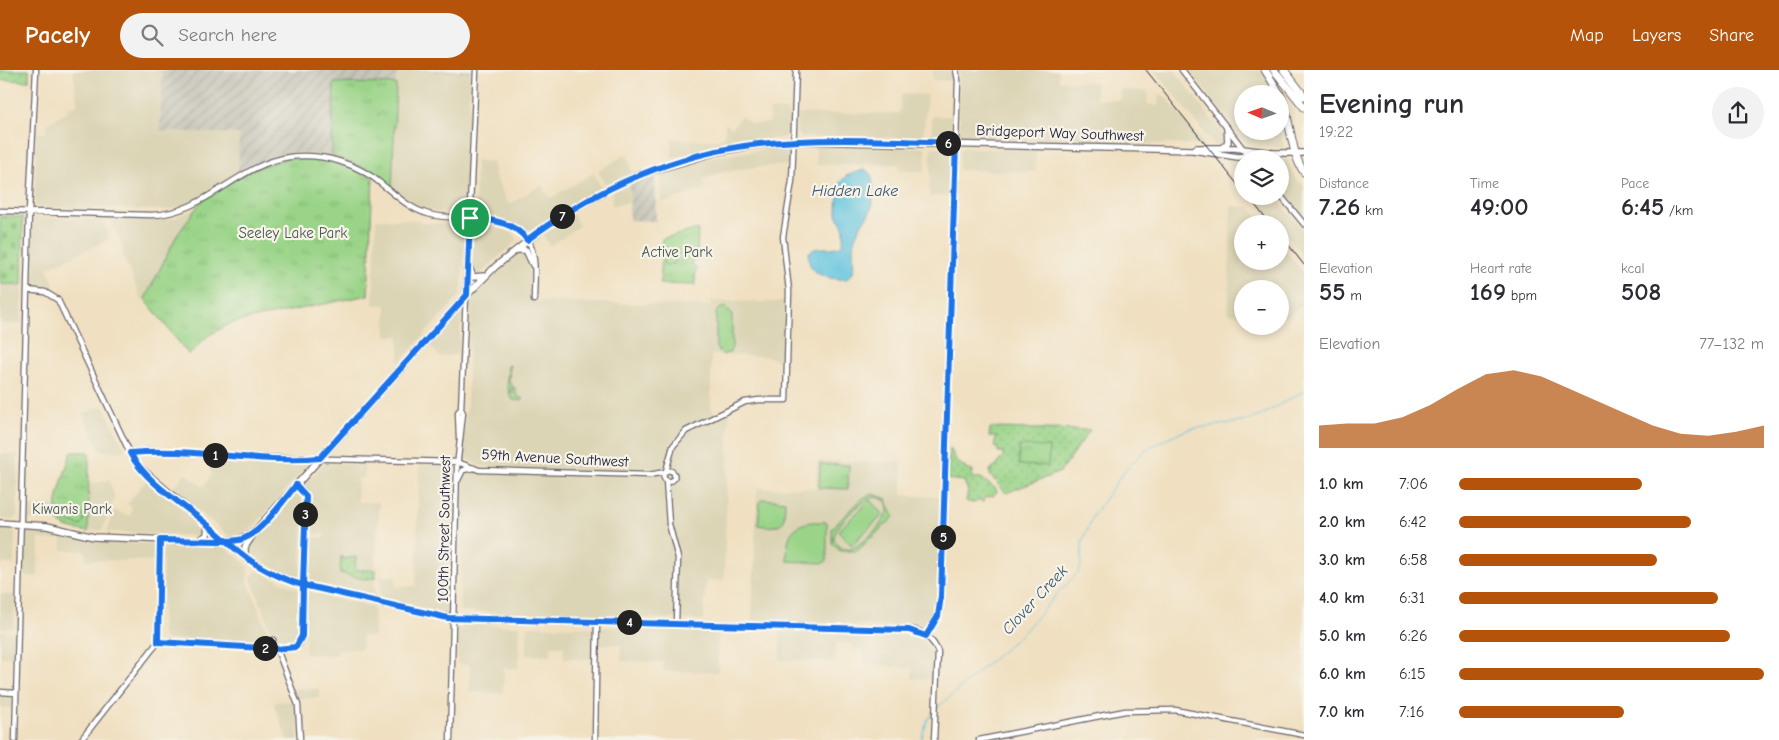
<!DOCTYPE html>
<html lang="en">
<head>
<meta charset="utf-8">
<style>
  :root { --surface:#fff; --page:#f2f2f3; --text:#2b2b33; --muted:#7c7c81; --accent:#b45309 }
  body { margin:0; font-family:"Comic Neue",sans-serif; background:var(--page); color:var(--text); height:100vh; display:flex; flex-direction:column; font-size:19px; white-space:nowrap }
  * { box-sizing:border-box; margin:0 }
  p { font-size:16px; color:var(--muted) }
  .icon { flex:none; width:28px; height:28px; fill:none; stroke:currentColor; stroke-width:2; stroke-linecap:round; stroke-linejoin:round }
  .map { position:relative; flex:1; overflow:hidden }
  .panel { display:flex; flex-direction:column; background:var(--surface); width:475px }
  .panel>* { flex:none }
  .needle { width:32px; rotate:272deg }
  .controls { position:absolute; left:1234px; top:15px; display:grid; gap:10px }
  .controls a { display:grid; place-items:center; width:55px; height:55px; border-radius:50%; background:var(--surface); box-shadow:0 2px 8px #0003; font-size:25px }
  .pin { position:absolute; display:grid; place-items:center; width:42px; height:42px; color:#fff; margin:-21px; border:2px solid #fff; border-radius:50%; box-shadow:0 1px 5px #0007 }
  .km { position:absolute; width:25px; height:25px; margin:-12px; border-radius:50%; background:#222; color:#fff; font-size:14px; line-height:25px; text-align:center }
  .round { display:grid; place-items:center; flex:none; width:52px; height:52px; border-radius:26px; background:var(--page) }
  .overview { display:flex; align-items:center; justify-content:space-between; height:85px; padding:0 15px }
  h1 { font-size:28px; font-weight:700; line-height:38px }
  .figures { display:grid; grid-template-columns:repeat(3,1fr); gap:8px; height:85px; padding:5px 15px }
  .figures div { display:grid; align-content:center }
  .figures b { font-size:25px; font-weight:700 }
  .figures small { font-size:14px; font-weight:400 }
  .figures p { font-size:14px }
  .chart { height:140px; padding:10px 15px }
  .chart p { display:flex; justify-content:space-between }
  .chart svg { width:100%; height:90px; margin-top:5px; fill:var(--accent); opacity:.7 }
  ul { padding:0 15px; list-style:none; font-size:16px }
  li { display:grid; grid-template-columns:80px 60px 1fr; align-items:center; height:38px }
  li i { height:12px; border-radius:6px; background:var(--accent) }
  header { display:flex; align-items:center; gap:30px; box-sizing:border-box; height:70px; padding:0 25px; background:var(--accent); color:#fff }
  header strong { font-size:24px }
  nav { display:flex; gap:28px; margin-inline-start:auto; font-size:18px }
  .search { width:350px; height:45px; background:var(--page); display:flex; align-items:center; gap:12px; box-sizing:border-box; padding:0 18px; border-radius:28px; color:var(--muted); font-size:19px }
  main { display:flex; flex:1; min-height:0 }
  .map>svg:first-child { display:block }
</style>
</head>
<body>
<header>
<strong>Pacely</strong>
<div class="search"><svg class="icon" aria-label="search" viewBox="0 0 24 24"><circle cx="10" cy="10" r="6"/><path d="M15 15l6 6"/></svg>Search here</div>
<nav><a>Map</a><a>Layers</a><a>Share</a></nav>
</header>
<main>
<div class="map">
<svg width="1304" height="670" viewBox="0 0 1304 670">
  <defs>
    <pattern id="industrial-furrows" width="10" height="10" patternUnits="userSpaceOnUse" patternTransform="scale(1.25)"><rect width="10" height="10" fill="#c6c5b8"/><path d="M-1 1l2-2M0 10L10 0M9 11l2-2" fill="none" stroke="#aaa99f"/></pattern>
    <pattern id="grass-dots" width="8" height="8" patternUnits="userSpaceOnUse" patternTransform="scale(1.25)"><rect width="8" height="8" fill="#9ad488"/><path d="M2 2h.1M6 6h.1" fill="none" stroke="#84b676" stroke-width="1.8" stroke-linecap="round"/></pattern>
    <pattern id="cemetery-stones" width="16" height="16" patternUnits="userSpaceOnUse" patternTransform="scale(1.25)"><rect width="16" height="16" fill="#9ad488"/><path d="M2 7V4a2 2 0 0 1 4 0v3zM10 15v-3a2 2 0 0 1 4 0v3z" fill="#84b676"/></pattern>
    <pattern id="park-tufts" width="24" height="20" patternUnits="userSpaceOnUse" patternTransform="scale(1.25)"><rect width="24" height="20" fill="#9ad488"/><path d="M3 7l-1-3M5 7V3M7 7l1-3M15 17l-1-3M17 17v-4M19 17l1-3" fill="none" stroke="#84b676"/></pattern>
  </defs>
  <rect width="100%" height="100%" fill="#f7f3e8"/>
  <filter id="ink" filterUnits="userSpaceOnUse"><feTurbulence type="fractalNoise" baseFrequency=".02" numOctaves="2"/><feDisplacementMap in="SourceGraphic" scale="10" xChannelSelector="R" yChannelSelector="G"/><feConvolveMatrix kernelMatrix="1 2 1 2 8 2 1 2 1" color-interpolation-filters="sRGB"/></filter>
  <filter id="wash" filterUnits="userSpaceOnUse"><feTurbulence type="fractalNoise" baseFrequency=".0096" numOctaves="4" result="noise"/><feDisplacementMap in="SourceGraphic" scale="20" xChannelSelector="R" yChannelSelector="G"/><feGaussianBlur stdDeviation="1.12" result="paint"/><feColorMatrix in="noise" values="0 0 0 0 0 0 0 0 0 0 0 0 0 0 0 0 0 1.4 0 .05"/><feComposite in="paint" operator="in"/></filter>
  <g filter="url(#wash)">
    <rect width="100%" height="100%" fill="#f0e0c1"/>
    <path fill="#dbd4b5" d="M 73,0 L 162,0 L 160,61 L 239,64 L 238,102 L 187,135 L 166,140 L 35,137 L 36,63 L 46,63 L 47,54 L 68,41 L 67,39 L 78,35 Z
      M 397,0 L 470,3 L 467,139 L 462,144 L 435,142 L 418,136 L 392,119 Z
      M 933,0 L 951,0 L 954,11 L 932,10 Z
      M 959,0 L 1059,0 L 1059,11 L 1096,12 L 1096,29 L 1120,30 L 1120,20 L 1148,21 L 1147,34 L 1158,36 L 1159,24 L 1165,26 L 1204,75 L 963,69 L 960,66 Z
      M 1155,0 L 1174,0 L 1225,67 L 1226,71 L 1222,76 L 1214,75 Z
      M 1189,0 L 1259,0 L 1271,15 L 1274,24 L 1242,24 L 1242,61 L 1280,61 L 1280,51 L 1284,78 L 1248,74 Z
      M 901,24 L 927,25 L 923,68 L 801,67 L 797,63 L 797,44 L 900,43 Z
      M 770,40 L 786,41 L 789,44 L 789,64 L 785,67 L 731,74 L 672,88 L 672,69 L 715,70 L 724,67 L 725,53 L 732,58 L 741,46 L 752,54 L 769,53 Z
      M 932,46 L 953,46 L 950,67 L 932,67 Z
      M 816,76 L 923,77 L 926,80 L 925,102 L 899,101 L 899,94 L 816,95 Z
      M 786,77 L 790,80 L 790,95 L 755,97 L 720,103 L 703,109 L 705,120 L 662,133 L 661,103 L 664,101 L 717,86 Z
      M 933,77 L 951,78 L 952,126 L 929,126 L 931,79 Z
      M 962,78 L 1036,80 L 1035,102 L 959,100 L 960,81 Z
      M 627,84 L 632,103 L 605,114 L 598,101 Z
      M 1224,88 L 1242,90 L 1242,111 Z
      M 1280,90 L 1288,90 L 1294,107 L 1304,116 L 1304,148 L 1280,118 Z
      M 476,91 L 492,92 L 496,109 L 509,135 L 541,115 L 550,128 L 594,103 L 601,117 L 532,159 L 526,160 L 475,143 Z
      M 630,114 L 629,133 L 612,135 L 612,122 Z
      M 1255,126 L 1275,126 L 1304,162 L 1304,187 L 1280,157 L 1280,154 L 1277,154 Z
      M 1231,136 L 1250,137 L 1263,154 L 1242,154 L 1242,191 L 1280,191 L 1280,174 L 1304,204 L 1304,234 L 1288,247 L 1280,246 L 1280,219 L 1242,219 L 1242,245 L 1228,244 Z
      M 196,139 L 176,167 L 145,229 L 142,231 L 122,182 L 124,181 L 112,150 L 171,149 Z
      M 573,144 L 579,156 L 550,176 L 543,164 Z
      M 36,147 L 102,149 L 110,169 L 47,198 L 54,213 L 53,222 L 33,216 L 31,213 L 33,149 Z
      M 376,149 L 419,150 L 420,153 L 462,154 L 466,158 L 461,224 L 399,293 L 399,266 L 386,266 L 386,235 L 373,235 Z
      M 477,153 L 501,159 L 513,163 L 517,170 L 480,204 L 475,205 L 472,200 L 474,156 Z
      M 520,181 L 523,181 L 528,192 L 532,231 L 710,236 L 711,231 L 785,232 L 783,293 L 767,286 L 711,285 L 711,338 L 717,349 L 729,343 L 724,510 L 706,510 L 704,550 L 460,541 L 461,407 L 463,402 L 469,400 L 477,403 L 505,403 L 505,397 L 480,396 L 465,389 L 462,385 L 467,332 L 471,230 Z
      M 0,214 L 22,215 L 21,254 L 0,254 Z
      M 458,242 L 461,244 L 459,284 L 439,287 L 430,275 Z
      M 103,335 L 124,378 L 122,381 L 100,380 L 83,344 Z
      M 0,384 L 18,384 L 17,445 L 13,450 L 0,449 Z
      M 207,387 L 305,392 L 308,395 L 251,459 L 241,465 L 230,466 L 171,420 L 185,403 L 203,417 L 212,405 L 207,393 Z
      M 817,391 L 902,392 L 902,425 L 941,427 L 937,530 L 934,543 L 928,557 L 752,552 L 757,418 L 816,418 Z
      M 324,393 L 365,393 L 364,408 L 358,408 L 357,432 L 379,432 L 374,528 L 306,511 L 307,467 L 324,468 L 324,464 L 307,463 L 308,424 L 304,416 Z
      M 421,394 L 450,395 L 453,399 L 450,539 L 446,543 L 381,530 L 380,506 L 396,506 L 396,517 L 416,516 L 419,398 Z
      M 148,409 L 204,459 L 205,464 L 201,466 L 107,462 L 114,441 L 130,446 L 132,437 L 127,434 Z
      M 109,410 L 115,427 L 102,460 L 88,462 L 89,415 Z
      M 297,422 L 302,427 L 303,452 L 300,505 L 297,509 L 262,492 L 248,481 L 248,478 Z
      M 26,436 L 54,436 L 55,451 L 26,449 Z
      M 0,458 L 15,461 L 14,494 L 0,494 Z
      M 34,459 L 56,463 L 58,470 L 39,469 L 38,507 L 21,506 L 24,462 L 27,459 Z
      M 65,466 L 87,471 L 154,474 L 157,477 L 157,491 L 86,490 L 86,481 L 62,480 L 62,468 Z
      M 173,474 L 225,477 L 248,496 L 247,510 L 270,568 L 266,575 L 165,569 L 162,565 L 163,480 L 166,474 Z
      M 258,501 L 300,521 L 298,569 L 293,576 L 282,577 L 276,573 L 251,508 L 254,503 Z
      M 310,522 L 373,537 L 374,567 L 362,566 L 362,579 L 338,580 L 335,585 L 305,584 L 306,530 Z
      M 0,524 L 15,525 L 14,558 L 0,558 Z
      M 458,554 L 520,556 L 519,598 L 504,598 L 503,623 L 469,622 L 470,595 L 457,594 Z
      M 528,556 L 718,560 L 718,602 L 663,601 L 663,592 L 621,591 L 621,575 L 595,574 L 594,589 L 564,588 L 564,576 L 551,576 L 551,586 L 526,585 Z
      M 0,561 L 14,562 L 13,587 L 0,587 Z
      M 780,562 L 915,566 L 923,571 L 931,582 L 932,609 L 912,608 L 912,598 L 863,594 L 863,580 L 854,579 L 854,573 L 836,572 L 835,592 L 780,590 Z
      M 294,618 L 320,619 L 319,628 L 298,628 Z
      M 0,624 L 12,626 L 12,638 L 0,638 Z
      M 294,631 L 298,646 L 298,670 L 288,670 L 274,635 L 276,632 Z"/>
    <path fill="url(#industrial-furrows)" d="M 162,0 L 471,0 L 470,3 L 397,0 L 396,14 L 334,13 L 332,86 L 297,83 L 277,85 L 238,102 L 239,64 L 160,61 Z
      M 655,104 L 656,151 L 629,150 L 630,114 Z"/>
    <path fill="url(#grass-dots)" stroke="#5e7b62" d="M 0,0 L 29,0 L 29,11 L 0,10 Z
      M 510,295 L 509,312 L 516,319 L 513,320 L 512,317 L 509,322 L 515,321 L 518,326 L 523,329 L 522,331 L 513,330 C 506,322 507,305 508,296 Z
      M 990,358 L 1090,360 L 1060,402 L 1006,423 L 998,415 L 997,410 L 995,411 L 990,406 L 990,400 L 998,395 L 999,391 L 1003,387 L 1003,382 L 998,382 L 998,378 L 994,377 L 996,367 L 989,367 Z
      M 950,378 L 957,392 L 965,397 L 965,399 L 973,401 L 972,408 L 981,408 L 996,419 L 997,422 L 993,426 L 984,428 L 983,433 L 980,430 L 973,433 L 966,431 L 968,421 L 964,411 L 947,409 Z
      M 341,486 L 343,489 L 356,487 L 355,500 L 376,500 L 376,508 L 363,509 L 340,503 Z"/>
    <path fill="url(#cemetery-stones)" stroke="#5e7b62" d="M 0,146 L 23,147 L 22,215 L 0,214 Z"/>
    <path fill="url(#park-tufts)" stroke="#5e7b62" d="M 334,13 L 396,14 L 392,119 L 365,98 L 332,86 Z
      M 292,87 L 333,90 L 373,107 L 368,225 L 231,253 L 209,265 L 189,285 L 145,229 L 176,167 L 201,131 L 252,99 Z
      M 698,159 L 697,187 L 691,193 L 696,198 L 695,215 L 660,214 L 662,169 Z
      M 1019,376 L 1049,377 L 1048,396 L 1019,395 Z
      M 71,382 L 89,382 L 88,462 C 80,460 67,459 61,454 C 47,443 68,397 71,382 Z
      M 820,394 L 849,395 L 848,419 L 819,418 Z"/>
    <path fill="#9ad488" stroke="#5e7b62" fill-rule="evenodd" d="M 664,181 L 678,182 L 674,194 L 664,195 Z
      M 726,237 L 732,243 L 732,277 L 730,282 L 723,285 L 716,278 L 716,243 L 719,239 Z
      M 873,424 L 887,429 L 891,443 L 895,446 L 857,481 L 840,481 L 832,473 L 832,458 L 863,428 ZM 874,427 C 912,431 861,478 849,479 C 841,480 837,475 834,469 C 833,457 862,430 874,427 Z
      M 763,429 L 785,431 L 784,451 C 777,458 767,457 758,455 L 760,431 Z
      M 870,430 L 883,445 L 851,475 L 838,461 Z
      M 67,440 L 85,447 L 81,456 L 64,450 Z
      M 811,452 L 827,452 L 827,491 L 823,493 L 787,491 C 787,470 788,456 811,452 Z"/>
    <path fill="#61c4df" stroke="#42738d" d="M 863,100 C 871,101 872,106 873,114 C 876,148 864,143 855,168 C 851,179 855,192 853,203 L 847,209 C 830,210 805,205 809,182 C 819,174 833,182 843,174 L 844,159 L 837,144 L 838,115 L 846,106 Z"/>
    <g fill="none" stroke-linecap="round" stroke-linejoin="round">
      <path stroke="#61c4df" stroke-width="1" d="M 937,638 L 1023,563 L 1056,525 L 1078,503 L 1081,495 L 1082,472 L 1093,446 L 1125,400 L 1145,380 L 1174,365 L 1190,359 L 1241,352 L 1260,346 L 1304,321
        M 921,670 L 928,649 L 933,643"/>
    </g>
  </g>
  <g filter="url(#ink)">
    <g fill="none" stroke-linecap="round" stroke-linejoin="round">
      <g stroke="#6a646a" stroke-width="7">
        <path id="secondary" d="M 1182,0 L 1251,89
          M 1280,125 L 1304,154
          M 0,141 L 151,145 C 205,144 237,95 289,87 C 323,83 358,93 384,116 C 398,127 410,139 428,144 C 458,153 498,140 523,164 C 539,179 534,211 534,230
          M 27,220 L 45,222 L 58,230 L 130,383 L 140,397 L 245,487 L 270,502 L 303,515 L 427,544 L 481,549 L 915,560 C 926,564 934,571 938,582 L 934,670
          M 459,368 L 458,342 L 461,339
          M 130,383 L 148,381 L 246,387 L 457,392 L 479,400 L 649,405 L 665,402
          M663.5 406a5.5 5.5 0 1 1 11 0a5.5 5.5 0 1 1-11 0Z
          M 666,401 L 673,376 L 686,361 L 745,332 L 759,330 L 786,330 L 789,221 L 783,167 L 792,111 L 796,0
          M 458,410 L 463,400 L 474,398
          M 666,410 L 669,454 L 678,488 L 676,553
          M 926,566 L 938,546 L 941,526 L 958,10 L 956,0
          M 158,572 L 286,579 L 299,575 L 302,563 L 306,428 L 304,422 L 297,415
          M 266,578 L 273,570
          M 277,579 L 298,635 L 300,670
          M 0,622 L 16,623
          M 15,670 L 29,142 L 36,0
          M 81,670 L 158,572 L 160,470
          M 450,670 L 457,397 L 463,343 L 461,339 L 476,0
          M 595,670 L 597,552
          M 979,670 L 1125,641 L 1175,640 L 1304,665"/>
      </g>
      <g stroke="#6a646a" stroke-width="8">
        <path id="primary" d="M 1222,78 L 1228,72 L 1227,58
          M 1193,80 L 1197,78 L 1235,78 L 1274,83 L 1304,83
          M 517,180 L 526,180 L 533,195
          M 468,195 L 473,207 L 484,206
          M 0,453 L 47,456 L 94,467 L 196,471 L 238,470 L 255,461 L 467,225 L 496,196 L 554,150 L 607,120 L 638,105 L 717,82 L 755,75 L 799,71 L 1154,79 L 1193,80 L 1238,87 L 1274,83
          M 200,470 L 207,465 L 208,455
          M 245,487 L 245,477 L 252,466"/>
      </g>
      <g stroke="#6a646a" stroke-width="9">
        <path id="highway" d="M 1265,0 L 1280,24
          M 1274,0 L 1304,37
          M 1284,0 L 1304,26
          M 1280,24 C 1291,47 1290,83 1304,102"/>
      </g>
      <use href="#secondary" stroke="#fff" stroke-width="4.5"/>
      <use href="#primary" stroke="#fff" stroke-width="5.5"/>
      <use href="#highway" stroke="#fff" stroke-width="7"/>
      <path stroke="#22223b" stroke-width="1" d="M 1146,0 L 1242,120
        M 1248,126 L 1270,154
        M 1280,164 L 1304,195"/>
    </g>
  </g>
  <g fill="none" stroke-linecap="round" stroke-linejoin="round" filter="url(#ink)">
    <g stroke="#fff" stroke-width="10">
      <path id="route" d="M 470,148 L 467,225 L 320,388 C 257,394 193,377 130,383 C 145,411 178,431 203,451 C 220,464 235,481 254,493 C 269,502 286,511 303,515 L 302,566 L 296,577 L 277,579 L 158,572 L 160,470 L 218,471 C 226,471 237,472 245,468 C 262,461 284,430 296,415 L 306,426 L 303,515 L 448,548 L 909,560 L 926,566 L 938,546 L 941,526 L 956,73 C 891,71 824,67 759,74 C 674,84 595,119 527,170 C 515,152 489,149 470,148"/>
    </g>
    <use href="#route" stroke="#1a73e8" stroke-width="6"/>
  </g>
  <g text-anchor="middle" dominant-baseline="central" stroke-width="4.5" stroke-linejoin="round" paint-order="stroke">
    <g font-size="15" fill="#22223b" stroke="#f7f3e8">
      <text transform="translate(1060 63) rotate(2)">Bridgeport Way Southwest</text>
      <text transform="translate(555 388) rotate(3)">59th Avenue Southwest</text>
      <text transform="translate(444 459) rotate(-89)">100th Street Southwest</text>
    </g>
    <g font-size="15" fill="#465752" stroke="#f7f3e8">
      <text x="293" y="163">Seeley Lake Park</text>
      <text x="677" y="182">Active Park</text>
      <text x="72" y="439">Kiwanis Park</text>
    </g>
    <g font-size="16" font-style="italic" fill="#35536c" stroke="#f7f3e8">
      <text x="855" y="121">Hidden Lake</text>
      <text transform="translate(1035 530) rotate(-47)">Clover Creek</text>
    </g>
  </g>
</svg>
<div class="controls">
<a><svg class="needle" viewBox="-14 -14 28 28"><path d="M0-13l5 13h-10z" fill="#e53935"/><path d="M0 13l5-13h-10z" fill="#7c7c81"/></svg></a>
<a><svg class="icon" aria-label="layers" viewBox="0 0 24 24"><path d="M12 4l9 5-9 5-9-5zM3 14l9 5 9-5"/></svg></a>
<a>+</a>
<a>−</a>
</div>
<div class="pin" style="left:470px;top:148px;background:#1e9e55"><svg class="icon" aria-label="arrive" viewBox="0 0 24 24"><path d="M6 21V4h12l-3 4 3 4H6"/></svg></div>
<b class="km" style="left:215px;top:385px">1</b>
<b class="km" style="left:265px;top:578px">2</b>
<b class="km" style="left:305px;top:444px">3</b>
<b class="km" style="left:629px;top:552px">4</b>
<b class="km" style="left:943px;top:467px">5</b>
<b class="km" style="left:948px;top:73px">6</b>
<b class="km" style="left:562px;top:146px">7</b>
</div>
<section class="panel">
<div class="overview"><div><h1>Evening run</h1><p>19:22</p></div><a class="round"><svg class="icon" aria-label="share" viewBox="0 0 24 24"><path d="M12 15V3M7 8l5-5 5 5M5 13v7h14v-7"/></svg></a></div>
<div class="figures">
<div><p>Distance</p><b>7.26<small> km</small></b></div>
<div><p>Time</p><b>49:00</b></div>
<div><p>Pace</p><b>6:45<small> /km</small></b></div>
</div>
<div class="figures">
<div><p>Elevation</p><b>55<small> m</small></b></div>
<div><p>Heart rate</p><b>169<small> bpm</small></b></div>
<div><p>kcal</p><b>508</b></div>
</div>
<div class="chart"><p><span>Elevation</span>77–132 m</p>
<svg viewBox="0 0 160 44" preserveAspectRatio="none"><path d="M0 44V33L10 32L20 32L30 29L40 23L50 15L60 8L70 6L80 9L90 15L100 21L110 27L120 33L130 37L140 38L150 36L160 33V44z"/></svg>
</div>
<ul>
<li><b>1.0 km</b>7:06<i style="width:60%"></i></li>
<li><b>2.0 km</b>6:42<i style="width:76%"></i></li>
<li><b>3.0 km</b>6:58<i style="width:65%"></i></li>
<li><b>4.0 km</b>6:31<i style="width:85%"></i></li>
<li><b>5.0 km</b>6:26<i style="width:89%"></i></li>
<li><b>6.0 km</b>6:15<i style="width:100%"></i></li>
<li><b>7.0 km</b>7:16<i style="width:54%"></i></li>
</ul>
</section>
</main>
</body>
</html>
